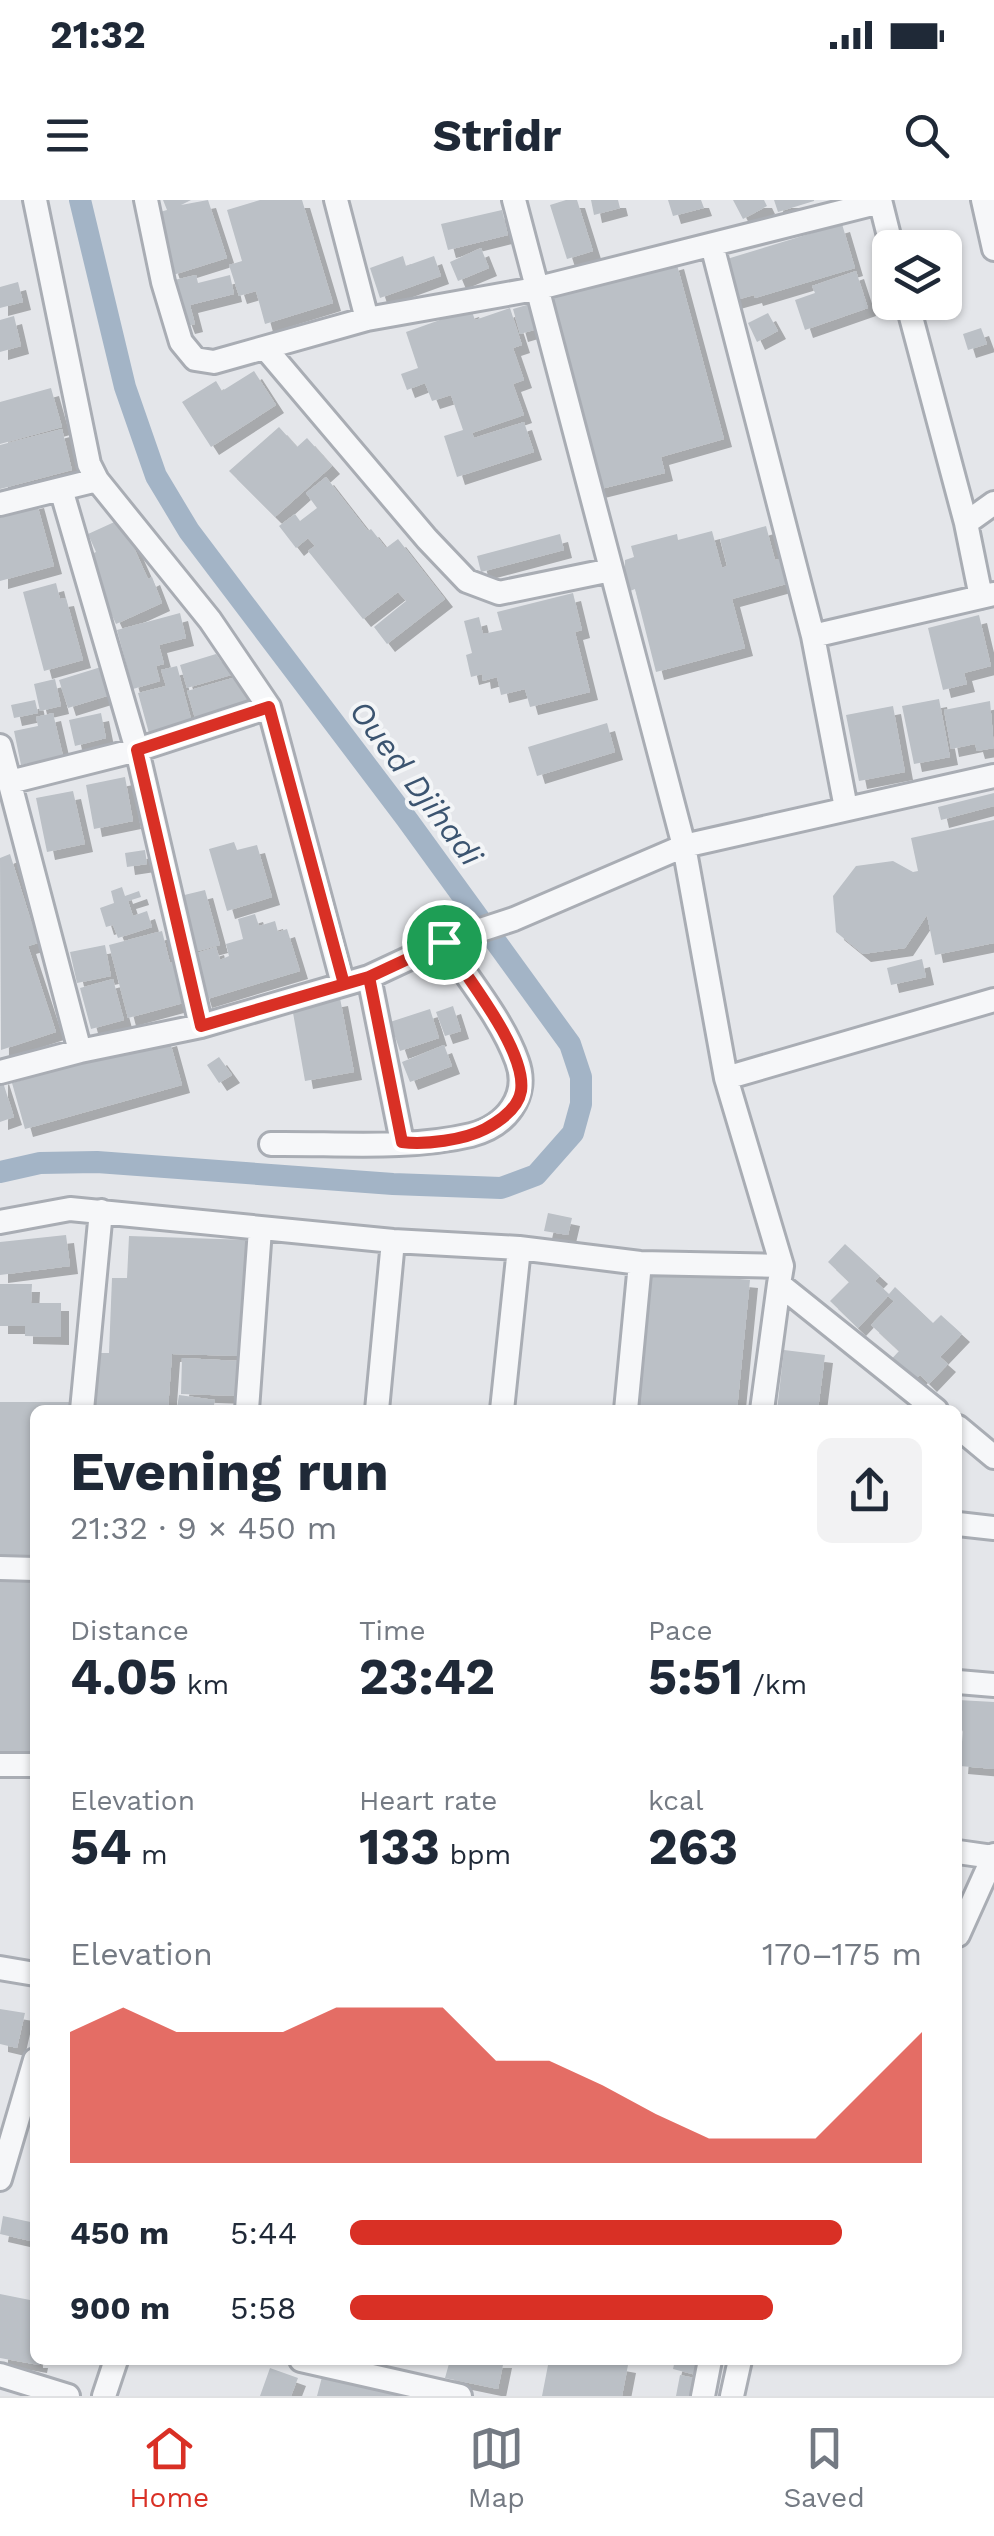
<!DOCTYPE html>
<html lang="en">
<head>
<meta charset="utf-8">
<style>
  :root { --surface:#fff; --page:#f2f2f3; --text:#1f2937; --muted:#747a83; --line:#e0e1e3; --accent:#d93025 }
  body { margin:0; font-family:"Work Sans",sans-serif; background:var(--page); color:var(--text); height:100vh; display:flex; flex-direction:column; font-size:38px; white-space:nowrap }
  * { box-sizing:border-box; margin:0 }
  p { font-size:32px; color:var(--muted) }
  .icon { flex:none; width:55px; height:55px; fill:none; stroke:currentColor; stroke-width:2; stroke-linecap:round; stroke-linejoin:round }
  .map { position:relative; flex:1; overflow:hidden }
  .panel { position:absolute; left:30px; top:1205px; width:932px; height:960px; display:flex; flex-direction:column; background:var(--surface); border-radius:15px; box-shadow:0 2px 8px #0004 }
  .panel>* { flex:none }
  .controls { position:absolute; left:872px; top:30px; display:grid; gap:20px }
  .controls a { display:grid; place-items:center; width:90px; height:90px; border-radius:15px; background:var(--surface); box-shadow:0 2px 8px #0004; font-size:50px }
  .pin { position:absolute; display:grid; place-items:center; width:85px; height:85px; color:#fff; margin:-42px; border:5px solid #fff; border-radius:50%; box-shadow:0 2px 10px #0007 }
  .round { display:grid; place-items:center; flex:none; width:105px; height:105px; border-radius:15px; background:var(--page) }
  .overview { display:flex; align-items:center; justify-content:space-between; height:170px; padding:0 40px }
  h1 { font-size:55px; font-weight:700; line-height:75px }
  .figures { display:grid; grid-template-columns:repeat(3,1fr); gap:15px; height:170px; padding:10px 40px }
  .figures div { display:grid; align-content:center }
  .figures b { font-size:50px; font-weight:700 }
  .figures small { font-size:28px; font-weight:400 }
  .figures p { font-size:28px }
  .chart { height:280px; padding:20px 40px }
  .chart p { display:flex; justify-content:space-between }
  .chart svg { width:100%; height:180px; margin-top:10px; fill:var(--accent); opacity:.7 }
  ul { padding:0 40px; list-style:none; font-size:32px }
  li { display:grid; grid-template-columns:160px 120px 1fr; align-items:center; height:75px }
  li i { height:25px; border-radius:12px; background:var(--accent) }
  .status { display:flex; justify-content:space-between; align-items:center; height:70px; padding:0 50px; background:var(--surface); direction:ltr }
  .status svg { height:28px; fill:currentColor }
  header { display:flex; justify-content:space-between; align-items:center; height:130px; padding:0 40px; background:var(--surface); font-size:45px; font-weight:700 }
  .tab-bar { display:flex; justify-content:space-around; align-items:center; height:140px; border-top:2px solid var(--line); background:var(--surface); font-size:28px; color:var(--muted) }
  .tab-bar a { display:grid; justify-items:center; gap:5px }
  .tab-bar .selected { color:var(--accent) }
  .map>svg:first-child { display:block }
</style>
</head>
<body>
<div class="status"><b>21:32</b><svg viewBox="0 0 49 12"><path d="M0 12V9h3v3zM5 12V6h3v6zM10 12V3h3v9zM15 12V0h3v12zM26 1h20v11H26zM47 4h2v5h-2z"/></svg></div>
<header><svg class="icon" aria-label="menu" viewBox="0 0 24 24"><path d="M4 6h16M4 12h16M4 18h16"/></svg>Stridr<svg class="icon" aria-label="search" viewBox="0 0 24 24"><circle cx="10" cy="10" r="6"/><path d="M15 15l6 6"/></svg></header>
<div class="map">
<svg width="994" height="2196" viewBox="0 0 994 2196">
  <defs>
    <filter id="shadow"><feDropShadow dx="8" dy="8" stdDeviation="0" flood-color="#0004"/></filter>
  </defs>
  <rect width="100%" height="100%" fill="#e4e6ea"/>
  <g fill="none" stroke-linecap="round" stroke-linejoin="round">
    <path stroke="#a3b4c6" stroke-width="22" d="M 0,972 L 40,963 L 97,962 L 393,984 L 501,988 L 536,975 L 573,933 L 581,904 L 581,877 L 570,844 L 406,618 L 189,331 L 156,276 L 125,187 L 80,0"/>
  </g>
  <path fill="#bbc0c6" filter="url(#shadow)" d="M 163,0 L 191,0 L 181,5 L 208,0 L 227,58 L 173,75 L 153,14 L 167,10 Z
    M 260,0 L 302,0 L 333,103 L 265,124 L 256,91 L 239,96 L 229,65 L 242,61 L 227,10 Z
    M 566,0 L 577,0 L 593,51 L 567,59 L 550,5 Z
    M 591,0 L 618,0 L 620,8 L 594,15 Z
    M 668,0 L 701,0 L 704,8 L 673,16 Z
    M 733,0 L 764,0 L 767,6 L 743,19 Z
    M 774,0 L 814,0 L 814,1 L 778,12 Z
    M 502,10 L 508,35 L 448,50 L 441,24 Z
    M 842,24 L 855,68 L 755,98 L 754,95 L 729,102 L 717,62 Z
    M 481,48 L 489,68 L 458,81 L 450,62 Z
    M 403,56 L 406,66 L 434,56 L 441,76 L 380,98 L 370,68 Z
    M 676,61 L 724,239 L 661,257 L 665,273 L 597,290 L 551,125 L 520,134 L 513,109 Z
    M 856,71 L 868,108 L 805,130 L 795,100 L 815,93 L 812,86 Z
    M 196,75 L 198,83 L 230,75 L 234,94 L 190,105 L 195,124 L 187,126 L 170,81 Z
    M 18,82 L 23,102 L 0,108 L 0,87 Z
    M 510,108 L 522,145 L 513,148 L 524,180 L 513,184 L 524,215 L 472,233 L 474,238 L 524,222 L 534,252 L 457,277 L 444,236 L 463,230 L 451,195 L 432,201 L 425,183 L 407,190 L 401,174 L 418,168 L 406,132 L 471,109 L 475,120 Z
    M 768,113 L 778,131 L 757,142 L 748,123 Z
    M 14,116 L 21,146 L 0,152 L 0,120 Z
    M 981,128 L 987,144 L 968,150 L 963,134 Z
    M 254,171 L 276,205 L 211,247 L 182,202 L 216,181 L 222,191 Z
    M 51,188 L 62,227 L 0,244 L 0,202 Z
    M 279,227 L 297,247 L 307,238 L 332,266 L 275,317 L 229,271 Z
    M 62,229 L 72,270 L 0,289 L 0,245 Z
    M 326,277 L 368,331 L 371,329 L 386,348 L 398,339 L 445,399 L 387,444 L 374,427 L 406,401 L 398,392 L 363,419 L 308,351 L 315,346 L 308,338 L 296,348 L 279,326 L 295,314 L 300,321 L 317,308 L 306,293 Z
    M 36,300 L 54,366 L 0,381 L 0,309 Z
    M 121,319 L 148,379 L 152,377 L 162,403 L 116,424 L 85,357 L 96,352 L 88,334 Z
    M 766,326 L 775,360 L 783,358 L 790,383 L 732,399 L 745,448 L 656,472 L 635,389 L 630,391 L 625,373 L 625,360 L 634,357 L 631,346 L 677,334 L 678,340 L 712,331 L 722,368 L 727,366 L 720,339 Z
    M 560,334 L 564,350 L 481,372 L 477,356 Z
    M 56,383 L 60,399 L 66,398 L 83,460 L 44,471 L 23,392 Z
    M 573,393 L 582,430 L 575,432 L 590,492 L 530,507 L 525,489 L 501,495 L 497,477 L 483,481 L 482,474 L 471,477 L 466,455 L 472,453 L 464,421 L 479,417 L 483,434 L 502,430 L 497,412 Z
    M 180,413 L 186,438 L 159,445 L 164,464 L 156,466 L 160,481 L 133,489 L 117,430 Z
    M 979,415 L 991,466 L 964,473 L 967,484 L 943,490 L 928,428 Z
    M 216,454 L 231,475 L 187,488 L 180,465 Z
    M 177,466 L 193,526 L 150,537 L 138,493 L 166,486 L 161,470 Z
    M 101,467 L 110,495 L 68,508 L 59,480 Z
    M 236,477 L 257,507 L 197,525 L 187,491 Z
    M 55,479 L 61,506 L 40,511 L 34,484 Z
    M 939,499 L 950,557 L 914,564 L 902,506 Z
    M 35,500 L 38,513 L 14,518 L 11,505 Z
    M 990,501 L 994,548 L 977,551 L 975,544 L 951,549 L 944,510 Z
    M 893,506 L 905,572 L 859,581 L 846,515 Z
    M 53,513 L 63,556 L 21,565 L 14,531 L 38,526 L 36,517 Z
    M 101,513 L 106,538 L 75,546 L 69,520 Z
    M 607,523 L 615,552 L 537,576 L 528,547 Z
    M 125,577 L 133,621 L 94,629 L 86,585 Z
    M 73,591 L 85,644 L 47,652 L 36,598 Z
    M 994,593 L 994,606 L 941,620 L 938,607 Z
    M 994,620 L 994,743 L 935,755 L 927,715 L 905,748 L 863,754 L 836,732 L 833,696 L 856,666 L 893,661 L 913,672 L 918,671 L 911,638 Z
    M 234,642 L 237,650 L 257,645 L 272,697 L 227,711 L 209,649 Z
    M 145,650 L 147,664 L 127,667 L 125,653 Z
    M 10,654 L 38,743 L 28,746 L 56,832 L 1,850 L 0,658 Z
    M 122,687 L 125,696 L 139,691 L 141,697 L 128,701 L 133,716 L 147,711 L 152,727 L 118,738 L 113,725 L 106,727 L 100,708 L 114,703 L 111,691 Z
    M 205,690 L 220,745 L 187,754 L 172,698 Z
    M 255,714 L 259,726 L 275,721 L 278,732 L 287,729 L 300,771 L 204,800 L 191,755 L 216,747 L 220,760 L 229,756 L 226,744 L 243,739 L 238,719 Z
    M 162,731 L 170,763 L 176,761 L 187,802 L 128,818 L 109,745 Z
    M 105,745 L 111,776 L 77,783 L 70,752 Z
    M 922,759 L 926,777 L 891,785 L 887,768 Z
    M 113,779 L 124,820 L 91,829 L 80,788 Z
    M 340,798 L 354,872 L 305,881 L 292,807 Z
    M 453,806 L 461,831 L 445,836 L 436,812 Z
    M 430,809 L 439,838 L 400,851 L 390,822 Z
    M 169,838 L 182,885 L 25,929 L 12,883 Z
    M 444,845 L 452,866 L 410,882 L 402,862 Z
    M 219,857 L 232,875 L 219,883 L 207,865 Z
    M 1,876 L 14,917 L 0,922 L 0,877 Z
    M 548,1013 L 572,1018 L 568,1035 L 544,1031 Z
    M 66,1035 L 70,1066 L 0,1075 L 0,1042 Z
    M 129,1036 L 249,1040 L 241,1156 L 172,1154 L 168,1210 L 93,1210 L 95,1153 L 109,1153 L 112,1078 L 127,1078 Z
    M 845,1044 L 880,1076 L 875,1081 L 889,1094 L 895,1087 L 933,1123 L 941,1115 L 962,1134 L 940,1157 L 948,1164 L 929,1184 L 920,1175 L 909,1186 L 886,1165 L 899,1151 L 871,1125 L 894,1101 L 888,1096 L 858,1128 L 830,1101 L 849,1082 L 828,1062 Z
    M 646,1070 L 750,1080 L 737,1210 L 632,1210 Z
    M 0,1084 L 32,1084 L 31,1103 L 61,1103 L 61,1137 L 25,1136 L 25,1126 L 0,1126 Z
    M 784,1150 L 825,1155 L 818,1210 L 777,1210 Z
    M 182,1158 L 240,1161 L 239,1196 L 181,1194 Z
    M 179,1195 L 215,1200 L 213,1210 L 177,1208 Z
    M 0,1202 L 76,1202 L 75,1210 L 35,1210 L 35,1358 L 0,1358 Z
    M 35,1381 L 35,1552 L 0,1552 L 0,1382 Z
    M 958,1500 L 994,1502 L 994,1569 L 960,1566 L 963,1530 L 958,1539 Z
    M 0,1809 L 25,1813 L 17,1848 L 0,1844 Z
    M 3,2016 L 35,2023 L 35,2042 L 0,2034 Z
    M 0,2094 L 35,2101 L 33,2123 L 35,2160 L 40,2160 L 39,2165 L 0,2158 Z
    M 450,2160 L 504,2160 L 498,2189 L 445,2178 Z
    M 549,2160 L 600,2160 L 628,2165 L 622,2196 L 542,2196 Z
    M 675,2160 L 704,2160 L 700,2176 L 673,2169 Z
    M 270,2168 L 298,2178 L 291,2196 L 260,2196 Z
    M 680,2175 L 699,2179 L 696,2196 L 676,2196 Z
    M 322,2177 L 402,2194 L 402,2196 L 317,2196 Z"/>
  <g fill="none" stroke-linecap="round" stroke-linejoin="round">
    <g stroke="#a9adb4" stroke-width="28">
      <path id="minor" d="M 35,0 L 89,264 L 97,280 L 210,420 L 269,507 L 343,784
        M 146,0 L 163,82 L 181,142 L 195,159 L 214,162 L 367,119 L 535,89 L 880,2
        M 336,0 L 367,119
        M 514,0 L 684,646 L 726,878 L 782,1066 L 779,1084 L 936,1210
        M 880,0 L 892,48
        M 983,0 L 994,49
        M 712,45 L 813,436 L 846,608
        M 907,102 L 966,323 L 981,397
        M 266,149 L 427,339 L 467,381 L 499,393 L 611,370
        M 61,289 L 137,550 L 201,826
        M 0,304 L 97,280
        M 966,323 L 994,303
        M 813,436 L 994,394
        M 0,546 L 80,851
        M 10,582 L 137,550 L 269,507
        M 369,777 L 402,942
        M 0,872 L 80,851 L 201,826 L 369,777 L 444,742 L 514,719 L 684,646 L 994,576
        M 726,878 L 994,800
        M 271,944 C 336,943 408,950 471,935 C 506,926 530,896 517,861 C 502,819 468,779 444,742
        M 0,1022 L 70,1009 L 393,1041 L 519,1048
        M 82,1210 L 101,1011
        M 247,1210 L 260,1029
        M 377,1210 L 393,1041
        M 502,1210 L 519,1048 L 640,1063 L 782,1066
        M 626,1210 L 640,1063
        M 762,1210 L 779,1084
        M 958,1227 L 994,1257
        M 958,1324 L 994,1328
        M 0,1368 L 35,1369
        M 958,1482 L 994,1485
        M 0,1565 L 35,1565
        M 958,1652 L 993,1657
        M 958,1735 L 994,1655
        M 0,1768 L 35,1774
        M 0,1979 L 35,1860
        M 301,2160 L 460,2196
        M 0,2175 L 68,2196
        M 104,2196 L 116,2160
        M 703,2196 L 710,2160
        M 732,2196 L 740,2160"/>
    </g>
    <use href="#minor" stroke="#f6f7f9" stroke-width="22"/>
  </g>
  <g fill="none" stroke-linecap="round" stroke-linejoin="round">
    <g stroke="#fff" stroke-width="20">
      <path id="route" d="M 444,742 L 369,777 L 201,826 L 137,550 L 269,507 L 344,784 L 369,777 L 402,942 C 425,945 464,940 485,929 C 500,921 518,909 521,891 C 527,851 466,776 444,742"/>
    </g>
    <use href="#route" stroke="#d93025" stroke-width="12"/>
  </g>
  <g text-anchor="middle" dominant-baseline="central" stroke-width="8" stroke-linejoin="round" paint-order="stroke">
    <g font-size="32" font-style="italic" fill="#3b5470" stroke="#f3f5f7">
      <text transform="translate(416 583) rotate(53)">Oued Djihadi</text>
    </g>
  </g>
</svg>
<div class="controls">
<a><svg class="icon" aria-label="layers" viewBox="0 0 24 24"><path d="M12 4l9 5-9 5-9-5zM3 14l9 5 9-5"/></svg></a>
</div>
<div class="pin" style="left:444px;top:742px;background:#1e9e55"><svg class="icon" aria-label="arrive" viewBox="0 0 24 24"><path d="M6 21V4h12l-3 4 3 4H6"/></svg></div>
<section class="panel">
<div class="overview"><div><h1>Evening run</h1><p>21:32 · 9 × 450 m</p></div><a class="round"><svg class="icon" aria-label="share" viewBox="0 0 24 24"><path d="M12 15V3M7 8l5-5 5 5M5 13v7h14v-7"/></svg></a></div>
<div class="figures">
<div><p>Distance</p><b>4.05<small> km</small></b></div>
<div><p>Time</p><b>23:42</b></div>
<div><p>Pace</p><b>5:51<small> /km</small></b></div>
</div>
<div class="figures">
<div><p>Elevation</p><b>54<small> m</small></b></div>
<div><p>Heart rate</p><b>133<small> bpm</small></b></div>
<div><p>kcal</p><b>263</b></div>
</div>
<div class="chart"><p><span>Elevation</span>170–175 m</p>
<svg viewBox="0 0 160 44" preserveAspectRatio="none"><path d="M0 44V12L10 6L20 12L30 12L40 12L50 6L60 6L70 6L80 19L90 19L100 25L110 32L120 38L130 38L140 38L150 25L160 12V44z"/></svg>
</div>
<ul>
<li><b>450 m</b>5:44<i style="width:86%"></i></li>
<li><b>900 m</b>5:58<i style="width:74%"></i></li>
</ul>
</section>
</div>
<nav class="tab-bar">
<a class="selected"><svg class="icon" aria-label="home" viewBox="0 0 24 24"><path d="M3 11l9-7 9 7M6 9v11h12V9"/></svg>Home</a>
<a><svg class="icon" aria-label="map" viewBox="0 0 24 24"><path d="M3 6l6-2 6 2 6-2v14l-6 2-6-2-6 2zM9 4v14M15 6v14"/></svg>Map</a>
<a><svg class="icon" aria-label="saved" viewBox="0 0 24 24"><path d="M7 4h10v16l-5-4-5 4z"/></svg>Saved</a>
</nav>
</body>
</html>
